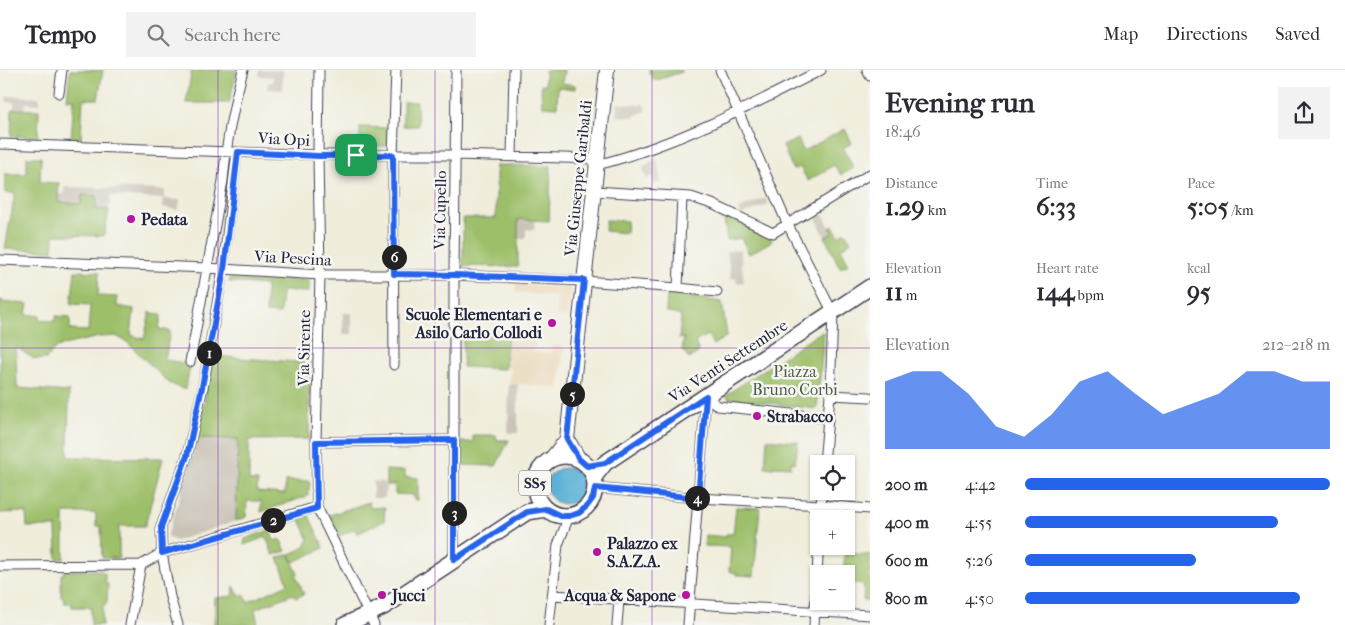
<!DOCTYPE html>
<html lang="en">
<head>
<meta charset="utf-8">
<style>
  :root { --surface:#fff; --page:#f2f2f3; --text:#2b2b33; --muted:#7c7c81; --line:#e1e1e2; --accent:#2563eb }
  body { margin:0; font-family:"IM FELL French Canon",serif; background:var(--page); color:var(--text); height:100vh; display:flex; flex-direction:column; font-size:19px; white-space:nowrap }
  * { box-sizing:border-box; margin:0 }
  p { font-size:16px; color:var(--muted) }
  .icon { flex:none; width:28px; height:28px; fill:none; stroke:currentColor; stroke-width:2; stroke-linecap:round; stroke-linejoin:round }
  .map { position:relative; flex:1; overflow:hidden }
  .drawer { display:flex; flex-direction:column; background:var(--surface); width:475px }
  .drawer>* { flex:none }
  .buttons { position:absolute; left:810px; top:385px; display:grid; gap:10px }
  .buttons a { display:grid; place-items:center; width:45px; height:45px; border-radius:0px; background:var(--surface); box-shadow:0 1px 4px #0004; font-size:25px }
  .pin { position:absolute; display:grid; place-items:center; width:42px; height:42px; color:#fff; margin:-21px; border-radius:10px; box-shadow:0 2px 8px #0006 }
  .km { position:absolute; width:25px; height:25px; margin:-12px; border-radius:50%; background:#222; color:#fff; font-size:14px; line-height:25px; text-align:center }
  .round { display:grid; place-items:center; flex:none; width:52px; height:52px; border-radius:0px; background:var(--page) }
  .headline { display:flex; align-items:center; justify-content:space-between; height:85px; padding:0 15px }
  h1 { font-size:28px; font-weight:700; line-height:38px }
  .metrics { display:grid; grid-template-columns:repeat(3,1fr); gap:8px; height:85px; padding:5px 15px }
  .metrics div { display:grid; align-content:center }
  .metrics b { font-size:25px; font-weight:700 }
  .metrics small { font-size:14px; font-weight:400 }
  .metrics p { font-size:14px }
  .chart { height:140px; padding:10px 15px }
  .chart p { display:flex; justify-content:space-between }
  .chart svg { width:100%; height:90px; margin-top:5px; fill:var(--accent); opacity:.7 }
  ul { padding:0 15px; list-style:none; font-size:16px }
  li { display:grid; grid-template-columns:80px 60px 1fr; align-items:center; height:38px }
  li i { height:12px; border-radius:6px; background:var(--accent) }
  header { display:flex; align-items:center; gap:30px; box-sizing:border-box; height:70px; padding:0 25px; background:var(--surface); border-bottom:1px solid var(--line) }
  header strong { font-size:24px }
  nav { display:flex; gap:28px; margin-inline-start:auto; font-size:18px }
  .search { width:350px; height:45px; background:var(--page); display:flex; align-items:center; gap:12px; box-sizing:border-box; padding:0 18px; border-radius:0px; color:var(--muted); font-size:19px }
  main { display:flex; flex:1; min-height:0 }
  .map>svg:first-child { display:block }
</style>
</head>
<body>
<header>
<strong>Tempo</strong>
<div class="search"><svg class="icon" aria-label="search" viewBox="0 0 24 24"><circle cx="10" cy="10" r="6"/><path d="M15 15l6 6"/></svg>Search here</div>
<nav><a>Map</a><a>Directions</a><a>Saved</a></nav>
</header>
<main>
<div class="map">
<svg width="870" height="555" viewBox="0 0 870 555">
  <rect width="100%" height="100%" fill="#f6f6f2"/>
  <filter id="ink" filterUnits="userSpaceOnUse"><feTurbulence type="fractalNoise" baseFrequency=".02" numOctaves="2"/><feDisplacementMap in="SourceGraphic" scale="10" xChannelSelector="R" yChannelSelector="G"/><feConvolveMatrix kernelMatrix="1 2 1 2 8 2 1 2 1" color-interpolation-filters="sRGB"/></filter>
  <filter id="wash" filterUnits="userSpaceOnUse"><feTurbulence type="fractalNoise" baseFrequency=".0096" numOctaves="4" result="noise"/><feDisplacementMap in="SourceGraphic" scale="20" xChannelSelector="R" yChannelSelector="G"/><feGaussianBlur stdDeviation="1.12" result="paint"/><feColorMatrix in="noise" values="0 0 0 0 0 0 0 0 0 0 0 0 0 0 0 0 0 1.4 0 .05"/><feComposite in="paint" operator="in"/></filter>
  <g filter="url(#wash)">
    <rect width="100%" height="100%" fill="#f0eddb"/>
    <path fill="#ead8ba" d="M 516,213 L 570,218 L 567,247 L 556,246 L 557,227 L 515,222 Z
      M 535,247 L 539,248 L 534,282 L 551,284 L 552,276 L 564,276 L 559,318 L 509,313 L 511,299 L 506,299 L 511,250 L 519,251 L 518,263 L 528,264 L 528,254 L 534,255 Z"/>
    <path fill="#cac3b8" d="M 259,0 L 283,0 L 282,20 L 267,19 L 268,12 L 273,12 L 273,7 L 259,6 Z
      M 7,26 L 39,27 L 39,34 L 26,33 L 24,39 L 14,39 L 14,32 L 6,32 Z
      M 618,33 L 640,35 L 643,33 L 647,41 L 635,45 L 635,47 L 617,46 Z
      M 657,88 L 661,112 L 654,114 L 652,106 L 646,109 L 643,97 Z
      M 65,117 L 165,120 L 164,129 L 180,130 L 178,140 L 162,137 L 163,129 L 111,126 L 109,140 L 96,139 L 97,126 L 81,134 L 58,132 L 58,124 L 63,124 Z
      M 766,128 L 768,135 L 741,145 L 739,139 Z
      M 823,144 L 833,163 L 825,167 L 816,148 Z
      M 518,149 L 535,150 L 534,160 L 526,159 L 526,169 L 517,169 Z
      M 740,180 L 744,212 L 737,213 L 736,208 L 731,209 L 727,181 Z
      M 343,243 L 352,243 L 352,264 L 343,264 Z
      M 509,314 L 518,314 L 518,363 L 508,363 Z
      M 198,368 L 238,369 L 236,451 L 176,471 L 167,467 Z
      M 373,411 L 383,412 L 386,415 L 385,428 L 373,428 Z"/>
    <path fill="#9dbf69" stroke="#607052" d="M 70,0 L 103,0 L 98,29 L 83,29 L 81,68 L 71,68 L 74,29 L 67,29 Z
      M 192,0 L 237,0 L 229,33 L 186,33 Z
      M 545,0 L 564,0 L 562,13 L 575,15 L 575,19 L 558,17 L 557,37 L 542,36 L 541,14 L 545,15 Z
      M 648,0 L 681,0 L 682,2 L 654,11 Z
      M 403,32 L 417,32 L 418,56 L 403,56 Z
      M 12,39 L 39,40 L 38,67 L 11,66 Z
      M 360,57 L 390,58 L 390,76 L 360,75 Z
      M 845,59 L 852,73 L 843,78 L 854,98 L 841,105 L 834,95 L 808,111 L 800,97 L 793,100 L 783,76 L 798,69 L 803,81 Z
      M 27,87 L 41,87 L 40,112 L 59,113 L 58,132 L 81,134 L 82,125 L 97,126 L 96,139 L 109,140 L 104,166 L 54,165 L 53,181 L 5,179 L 15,123 L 5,123 L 5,104 L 27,104 Z
      M 496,95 L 551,96 L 549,151 L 518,149 L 518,197 L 463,196 L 463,148 L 496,148 Z
      M 723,141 L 769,164 L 772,171 L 749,184 L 741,168 L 727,170 Z
      M 606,150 L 627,151 L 626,163 L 605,161 Z
      M 833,156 L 839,166 L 845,162 L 851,171 L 841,179 L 849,194 L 840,198 L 825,167 L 833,163 L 830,158 Z
      M 75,201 L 99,202 L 98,226 L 117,227 L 117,236 L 134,239 L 131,265 L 144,269 L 150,242 L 161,245 L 159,259 L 170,261 L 165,290 L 184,293 L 190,298 L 185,320 L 169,313 L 127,272 L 116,266 L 99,267 L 59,276 L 46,289 L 34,289 L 16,277 L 17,318 L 69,322 L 68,387 L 163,388 L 145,456 L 119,456 L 119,488 L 102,488 L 101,456 L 96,456 L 96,443 L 64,443 L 64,489 L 57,489 L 56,457 L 27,457 L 26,442 L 0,443 L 0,230 L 2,230 L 2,232 L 28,234 L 26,244 L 40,246 L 40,250 L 55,251 L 56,246 L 70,247 L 70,260 L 88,261 L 90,235 L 71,234 Z
      M 230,206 L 309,210 L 309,222 L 282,221 L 280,244 L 266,243 L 266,215 L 229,212 Z
      M 667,223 L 722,232 L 727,266 L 713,275 L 708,265 L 695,272 L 699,282 L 689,289 L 682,280 L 684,268 L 679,269 L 681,246 L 666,242 Z
      M 821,262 L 824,263 L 817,339 L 728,328 L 726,325 Z
      M 463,263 L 508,264 L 505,299 L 463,297 Z
      M 213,286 L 310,293 L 309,369 L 249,370 L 249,411 L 258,411 L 257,422 L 285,424 L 285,411 L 310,411 L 308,426 L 261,442 L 261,431 L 247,431 L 246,447 L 236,451 L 238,369 L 198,368 Z
      M 473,365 L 496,365 L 497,370 L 509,370 L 496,396 L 461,395 L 461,372 L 473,372 Z
      M 767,369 L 798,372 L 795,393 L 791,392 L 791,397 L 773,396 L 772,398 L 765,397 Z
      M 386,400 L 405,401 L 405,407 L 418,408 L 418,430 L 414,430 L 414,425 L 395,424 L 395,415 L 386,415 Z
      M 369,432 L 370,438 L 385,437 L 384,451 L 357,464 L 355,459 L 339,466 L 330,445 Z
      M 736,437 L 760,438 L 754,506 L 736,505 L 736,503 L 729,501 L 731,477 L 704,476 L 705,465 L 726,467 L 726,464 L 733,464 Z
      M 308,444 L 324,478 L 294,492 L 290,484 L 302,479 L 309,470 L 299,447 Z
      M 270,460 L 274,471 L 280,469 L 286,481 L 273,485 L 266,467 L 244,475 L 245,469 Z
      M 845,483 L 870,485 L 870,530 L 863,530 L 864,514 L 846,512 L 846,504 L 843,504 Z
      M 289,484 L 298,504 L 296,505 L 304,524 L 296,528 L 293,524 L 255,539 L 258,555 L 214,555 L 215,528 L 233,526 L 234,516 L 239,525 L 244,524 L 248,532 L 288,514 L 278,488 Z
      M 99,500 L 105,503 L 105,513 L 108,514 L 107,532 L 103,537 L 102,555 L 91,555 L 91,537 L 72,537 L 72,533 L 64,533 L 64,528 L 61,527 L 61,504 L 64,504 L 64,501 Z"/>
    <path fill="#5ab1d7" stroke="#3e6a89" d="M547 416a18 18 0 1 1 36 0a18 18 0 1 1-36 0Z"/>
  </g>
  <g filter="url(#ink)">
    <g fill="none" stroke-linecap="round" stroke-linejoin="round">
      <g stroke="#414053" stroke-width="11">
        <path id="street" d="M 319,0 L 318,85 L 320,205 L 316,372 L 317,437 L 374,555
          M 720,0 L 787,153 L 833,243 L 830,325 L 824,394
          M 867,0 L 870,6
          M 59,23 L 62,0
          M 0,74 L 318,85 L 456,85 L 597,89
          M 512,86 L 514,0
          M 597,95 C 675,75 749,37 821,0
          M 594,121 L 691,127 L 712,134 L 773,163 L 870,104
          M 0,190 L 207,198 L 320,205 L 454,205 L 584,211 L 678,218 L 682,127
          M 678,218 L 717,222
          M 190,292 L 223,111 C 226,74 233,36 243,0
          M 394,295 L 393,85 L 396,0
          M 830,325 L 870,327
          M 706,326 L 718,336 L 828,348
          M 316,372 L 454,370
          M 595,418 L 698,428 L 821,435 L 870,439
          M 820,449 L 822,421
          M 454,490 L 454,205 L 456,0
          M 0,496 L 141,495
          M 553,525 L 870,545
          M 130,555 L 141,495 L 162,483 L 317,437
          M 178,555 L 170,527 L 162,483 L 161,457 L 187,386 L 203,317 L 223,199 L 237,82
          M 549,555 L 558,475 L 569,446
          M 617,555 L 619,530
          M 688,555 L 706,326
          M 814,555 L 819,471"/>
      </g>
      <g stroke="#414053" stroke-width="16">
        <path id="secondary" d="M 567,369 L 579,389
          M 551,389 L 567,369 L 607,0"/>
      </g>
      <g stroke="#414053" stroke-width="18">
        <path id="primary" d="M535 416a30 30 0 1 1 60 0a30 30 0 1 1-60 0Z
          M 594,407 L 605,393 L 870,217
          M 345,555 L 385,536 L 527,442 L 546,439"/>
      </g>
      <use href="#street" stroke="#fff" stroke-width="9"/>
      <use href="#secondary" stroke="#fff" stroke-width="14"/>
      <use href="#primary" stroke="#fff" stroke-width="15"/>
    </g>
  </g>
  <g fill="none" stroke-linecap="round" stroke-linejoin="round" filter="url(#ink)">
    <g stroke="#fff" stroke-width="10">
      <path id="route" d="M 238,82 L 318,86 L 393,85 L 394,204 L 454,205 L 584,210 L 567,369 L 579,389 L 587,396 L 605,393 L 706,326 L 698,428 L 595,418 L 593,428 L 587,436 L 579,443 L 569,446 L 561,446 L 546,439 L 527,442 L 454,490 L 454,370 L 316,372 L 317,438 L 162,483 L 161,457 L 187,386 L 202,317 L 224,200 Z"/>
    </g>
    <use href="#route" stroke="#2563eb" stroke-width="6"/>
  </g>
  <path fill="none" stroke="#7b2cbf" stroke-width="1" stroke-opacity="0.55" d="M 218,0 L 218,555M 435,0 L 435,555M 652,0 L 652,555M 0,278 L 870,278"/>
  <g fill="#b5179e" stroke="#f6f6f2" stroke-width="2">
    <circle cx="131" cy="149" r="5"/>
    <circle cx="552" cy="253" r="5"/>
    <circle cx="757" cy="346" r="5"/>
    <circle cx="597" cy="482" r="5"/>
    <circle cx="382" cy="525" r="5"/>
    <circle cx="686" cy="525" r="5"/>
  </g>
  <g text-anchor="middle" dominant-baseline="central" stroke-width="5" stroke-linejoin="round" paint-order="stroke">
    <rect fill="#f6f6f2" stroke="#626272" stroke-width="1" x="519" y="400.5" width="32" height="25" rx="4"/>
    <g font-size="15" font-weight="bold" fill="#22223b">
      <text x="535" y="413">SS5</text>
    </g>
    <g font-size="16" fill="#22223b" stroke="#f6f6f2">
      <text transform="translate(284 69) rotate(3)">Via Opi</text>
      <text transform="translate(578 108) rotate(-84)">Via Giuseppe Garibaldi</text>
      <text transform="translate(440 140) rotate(-89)">Via Cupello</text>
      <text transform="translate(293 188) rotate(3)">Via Pescina</text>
      <text transform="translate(304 278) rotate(-89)">Via Sirente</text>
      <text transform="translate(728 291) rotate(-33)">Via Venti Settembre</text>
    </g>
    <g font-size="16" font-weight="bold" fill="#22223b" stroke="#f6f6f2" text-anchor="start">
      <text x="141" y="149">Pedata</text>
      <text x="542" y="244" text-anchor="end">Scuole Elementari e<tspan x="542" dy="18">Asilo Carlo Collodi</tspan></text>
      <text x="767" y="346">Strabacco</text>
      <text x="607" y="473">Palazzo ex<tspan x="607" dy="18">S.A.Z.A.</tspan></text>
      <text x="392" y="525">Jucci</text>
      <text x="676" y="525" text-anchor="end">Acqua &amp; Sapone</text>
    </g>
    <g font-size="16" fill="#4d594b" stroke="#f6f6f2">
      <text x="795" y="301">Piazza<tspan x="795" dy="18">Bruno Corbi</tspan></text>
    </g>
  </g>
</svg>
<div class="buttons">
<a><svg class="icon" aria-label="locate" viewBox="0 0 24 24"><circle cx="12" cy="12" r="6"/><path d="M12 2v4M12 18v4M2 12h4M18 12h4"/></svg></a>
<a>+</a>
<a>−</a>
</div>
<div class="pin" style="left:356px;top:85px;background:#1e9e55"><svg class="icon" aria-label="arrive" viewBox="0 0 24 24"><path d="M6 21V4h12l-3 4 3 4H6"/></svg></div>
<b class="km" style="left:209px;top:283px">1</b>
<b class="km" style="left:273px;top:450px">2</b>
<b class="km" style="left:454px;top:443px">3</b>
<b class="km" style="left:697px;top:428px">4</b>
<b class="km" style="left:572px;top:324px">5</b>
<b class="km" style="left:394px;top:187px">6</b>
</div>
<section class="drawer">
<div class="headline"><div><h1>Evening run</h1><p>18:46</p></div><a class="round"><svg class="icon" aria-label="share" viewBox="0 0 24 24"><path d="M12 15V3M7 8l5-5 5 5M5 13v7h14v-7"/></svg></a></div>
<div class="metrics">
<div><p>Distance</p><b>1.29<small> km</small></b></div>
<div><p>Time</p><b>6:33</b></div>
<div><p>Pace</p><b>5:05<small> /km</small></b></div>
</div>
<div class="metrics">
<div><p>Elevation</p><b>11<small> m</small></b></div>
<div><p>Heart rate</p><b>144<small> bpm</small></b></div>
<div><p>kcal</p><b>95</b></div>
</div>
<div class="chart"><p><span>Elevation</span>212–218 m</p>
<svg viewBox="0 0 160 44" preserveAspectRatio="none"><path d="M0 44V11L10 6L20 6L30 17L40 33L50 38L60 27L70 11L80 6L90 17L100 27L110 22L120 17L130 6L140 6L150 11L160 11V44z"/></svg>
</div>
<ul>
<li><b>200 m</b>4:42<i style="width:100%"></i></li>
<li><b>400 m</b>4:55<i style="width:83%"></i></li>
<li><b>600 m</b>5:26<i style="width:56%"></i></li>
<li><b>800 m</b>4:50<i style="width:90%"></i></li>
</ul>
</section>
</main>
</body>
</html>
